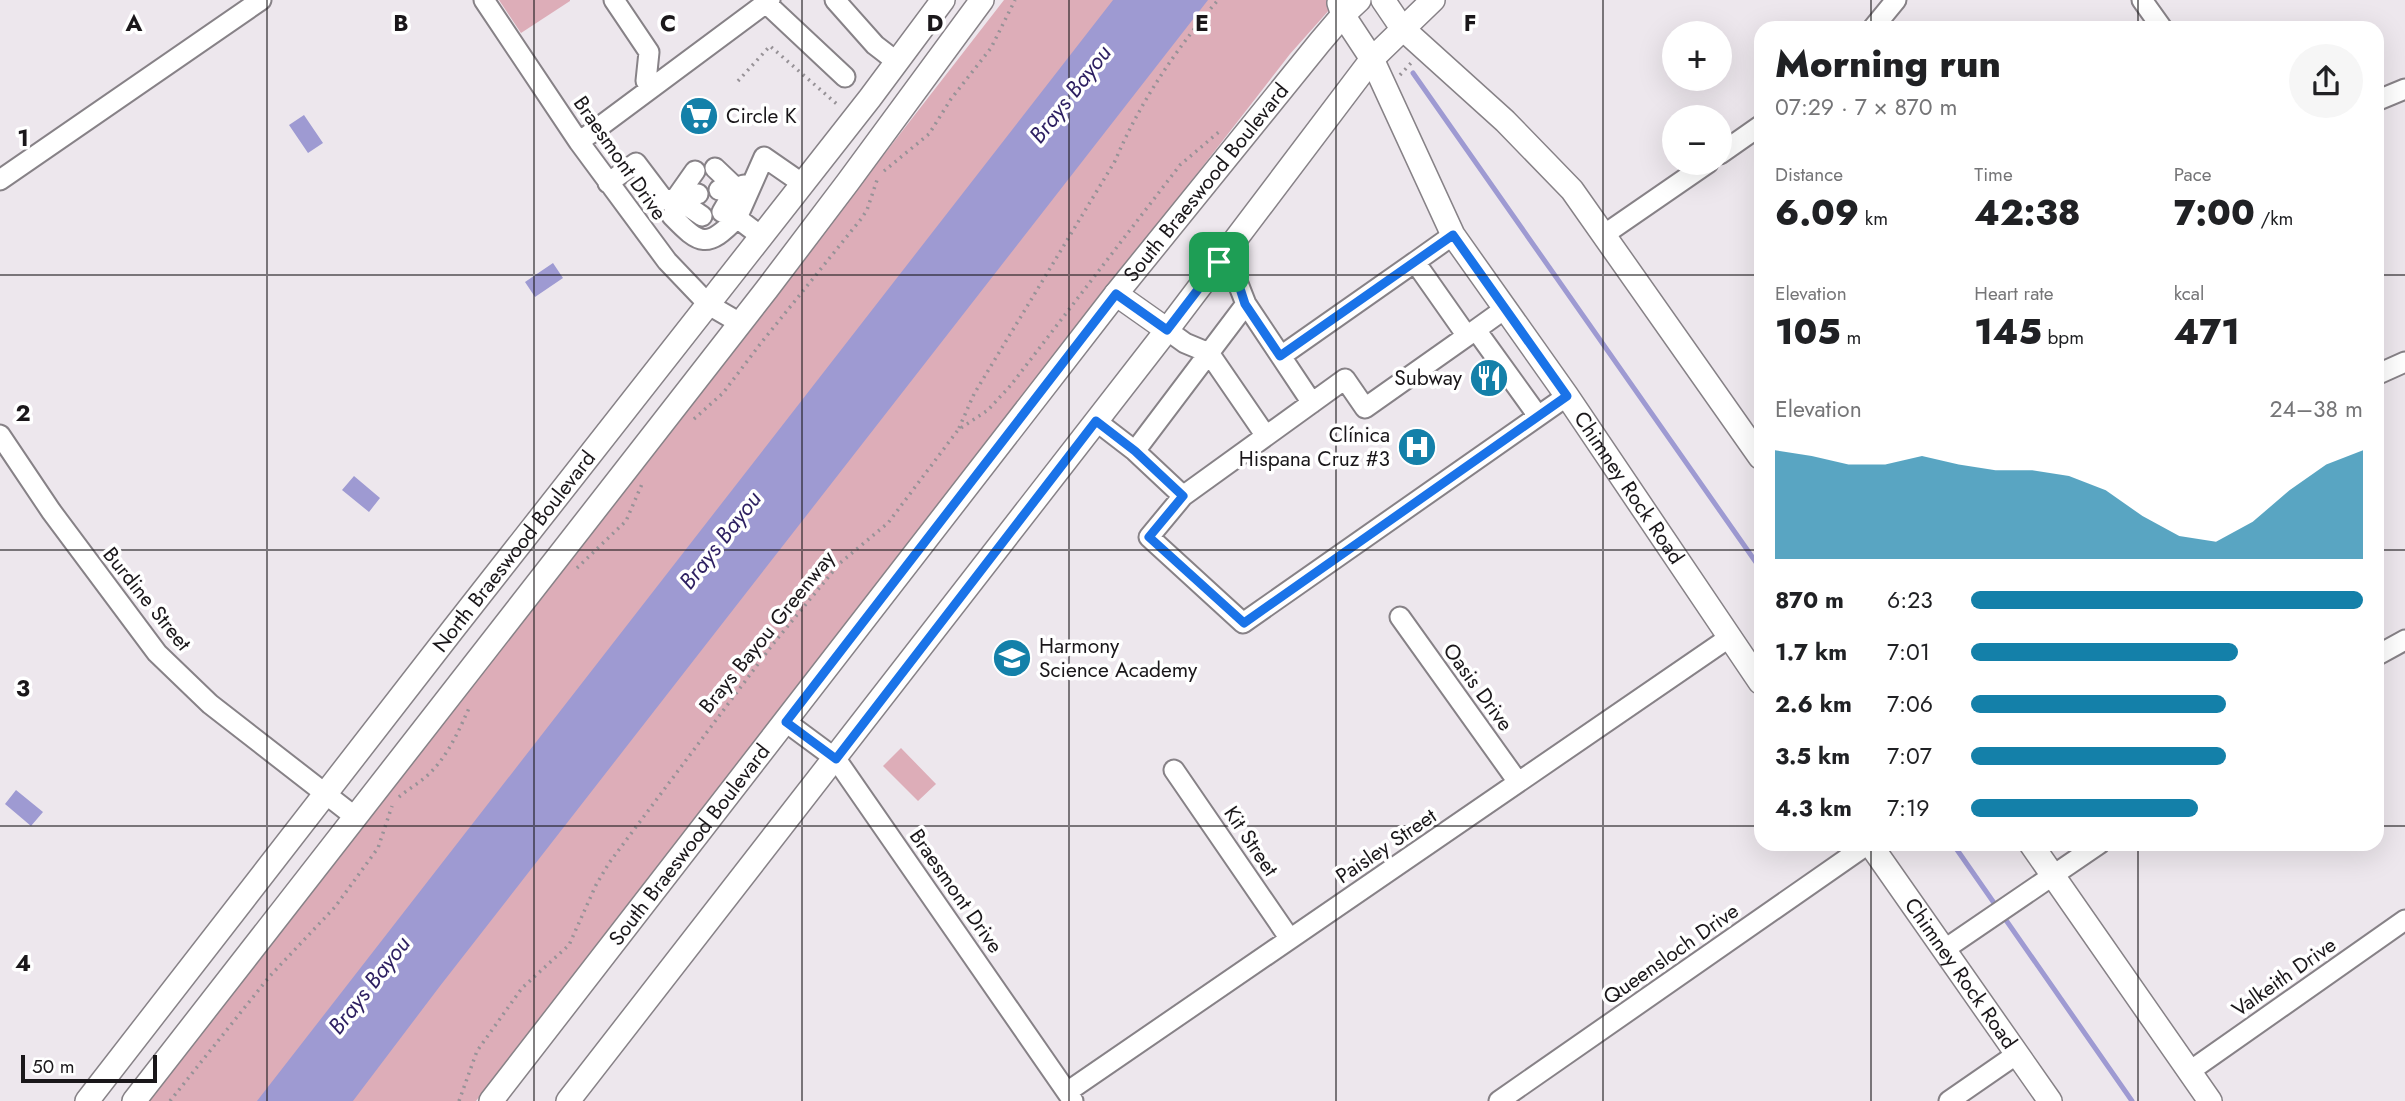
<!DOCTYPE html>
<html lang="en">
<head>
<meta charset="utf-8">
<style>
  :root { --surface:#fff; --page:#f6f6f6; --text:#202124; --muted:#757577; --accent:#1480a9 }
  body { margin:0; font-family:Jost,sans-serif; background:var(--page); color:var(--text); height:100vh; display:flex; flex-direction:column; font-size:26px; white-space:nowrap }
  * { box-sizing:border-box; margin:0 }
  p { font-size:23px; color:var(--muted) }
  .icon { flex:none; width:38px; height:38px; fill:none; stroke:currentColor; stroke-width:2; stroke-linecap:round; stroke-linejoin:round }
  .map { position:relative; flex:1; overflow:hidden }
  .drawer { position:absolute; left:1754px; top:21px; width:630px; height:830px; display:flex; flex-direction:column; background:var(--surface); border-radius:21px; box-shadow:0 7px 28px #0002 }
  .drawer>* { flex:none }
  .tools { position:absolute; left:1662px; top:21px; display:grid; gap:14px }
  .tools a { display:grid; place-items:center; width:70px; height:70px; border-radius:50%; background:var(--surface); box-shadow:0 7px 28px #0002; font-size:35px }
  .scale { position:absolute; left:21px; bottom:18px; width:136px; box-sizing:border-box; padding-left:7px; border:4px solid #1a171a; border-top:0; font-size:19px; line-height:24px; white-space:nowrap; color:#1a171a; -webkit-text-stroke:5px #fff; paint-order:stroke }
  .pin { position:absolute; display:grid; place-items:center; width:60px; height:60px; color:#fff; margin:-30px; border-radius:14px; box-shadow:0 4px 10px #0006 }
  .round { display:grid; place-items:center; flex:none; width:74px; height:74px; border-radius:37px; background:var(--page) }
  .headline { display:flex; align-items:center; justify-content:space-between; height:119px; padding:0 21px }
  h1 { font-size:38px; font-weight:800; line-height:52px }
  .metrics { display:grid; grid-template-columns:repeat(3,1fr); gap:10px; height:119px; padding:7px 21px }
  .metrics div { display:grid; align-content:center }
  .metrics b { font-size:35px; font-weight:800 }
  .metrics small { font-size:19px; font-weight:400 }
  .metrics p { font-size:19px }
  .chart { height:196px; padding:14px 21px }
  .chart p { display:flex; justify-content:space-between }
  .chart svg { width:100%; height:126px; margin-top:7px; fill:var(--accent); opacity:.7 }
  ul { padding:0 21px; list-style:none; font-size:23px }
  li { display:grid; grid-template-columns:112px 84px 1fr; align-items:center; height:52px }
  li i { height:18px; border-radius:9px; background:var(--accent) }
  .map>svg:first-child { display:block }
</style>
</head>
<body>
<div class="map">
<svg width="2405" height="1101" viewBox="0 0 2405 1101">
  <rect width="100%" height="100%" fill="#ede7ed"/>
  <path fill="#ddadb8" d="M 499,0 L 570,0 L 570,1 L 521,33 Z
    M 1004,0 L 1338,0 L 1290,54 L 476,1101 L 149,1101 Z
    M 901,748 L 936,784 L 918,801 L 883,766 Z"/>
  <path fill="#9e9ad2" d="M 1113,0 L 1208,0 L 440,986 L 353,1101 L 257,1101 Z
    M 304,115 L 323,143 L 308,153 L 289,125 Z
    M 553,263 L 563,278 L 535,297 L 525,282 Z
    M 354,476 L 380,498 L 369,512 L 342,490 Z
    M 16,790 L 43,812 L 31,826 L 5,804 Z"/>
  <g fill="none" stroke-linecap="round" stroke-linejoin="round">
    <path stroke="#9e9ad2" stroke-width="5" d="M 1413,73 L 1760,568
      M 1953,844 L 2132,1101"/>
    <g stroke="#878287" stroke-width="23">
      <path id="minor" d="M 484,0 L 579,142 L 667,261 L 709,305 L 740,323
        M 614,0 L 649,52 L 646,81
        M 770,0 L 766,3 L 845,77
        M 835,0 L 875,45 L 897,62
        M 2142,0 L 2162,28
        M 1873,28 L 1896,0
        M 2376,101 L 2405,89
        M 579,142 L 766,3
        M 1720,154 L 1760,126
        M 715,168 L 736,188 L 719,190
        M 0,180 L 261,0
        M 608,183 L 636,163 L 664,200 L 698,194
        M 676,198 L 695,171
        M 676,198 L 702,216
        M 722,212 L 736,188 L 744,185
        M 672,216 C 700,245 707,249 737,218
        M 1605,234 L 1708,163
        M 762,237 L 737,218 L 764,157 L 803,184
        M 1219,262 L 1235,276 L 1246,304 L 1312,403
        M 1415,262 L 1453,235
        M 1246,304 L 1135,451 L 1183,496 L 1345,379 L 1365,408 L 1467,336 L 1415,262 L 1281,356
        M 1167,330 L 1185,343 L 1209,353 L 1266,436
        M 1476,330 L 1538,416
        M 1467,336 L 1506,308
        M 2376,375 L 2405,362
        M 1096,421 L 1135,451
        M 0,435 L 51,511 L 157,653 L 210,704 L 354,816
        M 1183,496 L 1149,537 L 1243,623 L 1567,396
        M 1400,617 L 1518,782
        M 2376,656 L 2405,640
        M 786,722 L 836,759 L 1073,1101
        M 1174,770 L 1290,939
        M 1945,949 L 2099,844
        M 2190,1071 L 2405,920
        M 1067,1092 L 1730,637
        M 1499,1101 L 1868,844
        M 1949,1101 L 2017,1054"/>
    </g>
    <g stroke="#878287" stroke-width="26">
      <g id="major">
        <path d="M 1383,0 L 1402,28 L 1505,121 L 1572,190 L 1760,457"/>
        <path id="s1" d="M 1339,3 L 1343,15 L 1372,59 L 1453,235 L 1567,396 L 1760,682"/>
        <path d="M 1116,294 L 1167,330"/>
        <path id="s2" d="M 1870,844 L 2050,1101"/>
        <path d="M 2031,844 L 2210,1101"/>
        <path id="s3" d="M 87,1101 L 454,628 L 870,98 L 943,0"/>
        <path d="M 134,1101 L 767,289 L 848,182 L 982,0"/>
        <path id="s4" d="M 491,1101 L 1116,294 L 1320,42 L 1343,15 L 1359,0"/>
        <path d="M 568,1101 L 1167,330 L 1372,59 L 1433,0"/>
      </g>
    </g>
    <path stroke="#979297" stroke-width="3.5" stroke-dasharray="2 5" stroke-linecap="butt" d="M 1400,75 L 1411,63
      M 738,81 L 770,46 L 838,105
      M 884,171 L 929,134 L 951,99 L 991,48 L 1015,0
      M 694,419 L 723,393 L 761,343 L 861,219 L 867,210 L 877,180
      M 959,428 L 974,394 L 1115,161 C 1140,102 1176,49 1218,0
      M 577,568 L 626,521 L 642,484
      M 399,797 C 408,789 420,783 430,773 C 449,754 459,730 470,706
      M 170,1101 L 269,977 L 335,907 L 378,848 L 392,806
      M 459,1101 L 477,1051 L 522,988 L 569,945 L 596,885 L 609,863 L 773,644 L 840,563 L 888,523 L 958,430 L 988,410 L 1011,385 L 1180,165 L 1220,131"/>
    <use href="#minor" stroke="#fff" stroke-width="19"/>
    <use href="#major" stroke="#fff" stroke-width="23"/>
  </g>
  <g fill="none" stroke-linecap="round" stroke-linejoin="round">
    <g stroke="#fff" stroke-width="14">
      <path id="route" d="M 1453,235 L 1567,396 L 1244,623 L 1149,537 L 1183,496 L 1135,451 L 1096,421 L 836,759 L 786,722 L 1116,294 L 1167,330 L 1219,262 L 1236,276 L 1245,304 L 1280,356 Z"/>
    </g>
    <use href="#route" stroke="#1a73e8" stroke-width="9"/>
  </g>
  <path fill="none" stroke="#1a171a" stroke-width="2" stroke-opacity="0.55" d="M 267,0 L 267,1101M 534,0 L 534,1101M 802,0 L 802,1101M 1069,0 L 1069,1101M 1336,0 L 1336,1101M 1603,0 L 1603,1101M 1871,0 L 1871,28M 2138,0 L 2138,28M 0,275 L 1760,275M 2376,275 L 2405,275M 0,550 L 1760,550M 2376,550 L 2405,550M 0,826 L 1760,826M 2376,826 L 2405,826M 1871,844 L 1871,1101M 2138,844 L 2138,1101"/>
  <defs>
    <g id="supermarket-disc" transform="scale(2.0125)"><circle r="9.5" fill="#1480a9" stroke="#fff"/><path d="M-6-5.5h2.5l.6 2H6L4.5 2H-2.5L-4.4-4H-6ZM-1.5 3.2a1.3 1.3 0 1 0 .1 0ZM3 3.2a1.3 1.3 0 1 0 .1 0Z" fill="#fff"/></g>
    <g id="restaurant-disc" transform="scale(2.0125)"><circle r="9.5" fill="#1480a9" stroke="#fff"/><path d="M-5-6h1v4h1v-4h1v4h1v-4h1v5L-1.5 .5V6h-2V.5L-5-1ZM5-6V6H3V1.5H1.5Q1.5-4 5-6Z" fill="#fff"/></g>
    <g id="hospital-disc" transform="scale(2.0125)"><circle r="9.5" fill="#1480a9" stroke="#fff"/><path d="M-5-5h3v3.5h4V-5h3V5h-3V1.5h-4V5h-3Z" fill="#fff"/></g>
    <g id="school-disc" transform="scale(2.0125)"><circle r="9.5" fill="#1480a9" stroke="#fff"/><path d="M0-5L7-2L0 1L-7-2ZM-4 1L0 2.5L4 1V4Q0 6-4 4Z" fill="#fff"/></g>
  </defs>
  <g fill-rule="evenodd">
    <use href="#supermarket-disc" x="699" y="116"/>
    <use href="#restaurant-disc" x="1489" y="378"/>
    <use href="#hospital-disc" x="1417" y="447"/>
    <use href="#school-disc" x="1012" y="658"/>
  </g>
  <g text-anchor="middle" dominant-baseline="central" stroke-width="7" stroke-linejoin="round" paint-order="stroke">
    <g font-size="21" fill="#1a171a" stroke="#fff" text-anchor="start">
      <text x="726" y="116">Circle K</text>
      <text x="1462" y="378" text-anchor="end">Subway</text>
      <text x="1390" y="435" text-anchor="end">Clínica<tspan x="1390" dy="24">Hispana Cruz #3</tspan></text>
      <text x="1039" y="646">Harmony<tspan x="1039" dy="24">Science Academy</tspan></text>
    </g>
    <g font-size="21" fill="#1a171a" stroke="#fff">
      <text transform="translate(620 158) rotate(55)">Braesmont Drive</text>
      <text stroke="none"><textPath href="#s4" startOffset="1164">South Braeswood Boulevard</textPath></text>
      <text stroke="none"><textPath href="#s1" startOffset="567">Chimney Rock Road</textPath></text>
      <text stroke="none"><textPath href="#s3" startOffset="696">North Braeswood Boulevard</textPath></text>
      <text transform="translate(147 599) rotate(51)">Burdine Street</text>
      <text transform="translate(767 632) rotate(-51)">Brays Bayou Greenway</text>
      <text transform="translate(1478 687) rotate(54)">Oasis Drive</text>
      <text transform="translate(1251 841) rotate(56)">Kit Street</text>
      <text stroke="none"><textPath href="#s4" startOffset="324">South Braeswood Boulevard</textPath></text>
      <text transform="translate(1386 846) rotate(-34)">Paisley Street</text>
      <text transform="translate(956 891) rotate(55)">Braesmont Drive</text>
      <text transform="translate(1671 954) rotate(-35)">Queensloch Drive</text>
      <text stroke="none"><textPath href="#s2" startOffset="158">Chimney Rock Road</textPath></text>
      <text transform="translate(2284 977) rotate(-35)">Valkeith Drive</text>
    </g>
    <g font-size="23" font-style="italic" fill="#2d1f61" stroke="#fff">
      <text transform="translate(1070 94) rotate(-52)">Brays Bayou</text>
      <text transform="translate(720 540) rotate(-52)">Brays Bayou</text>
      <text transform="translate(369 985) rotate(-52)">Brays Bayou</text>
    </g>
  </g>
  <g font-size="23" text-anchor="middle" font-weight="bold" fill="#1a171a" stroke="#fff" stroke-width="7" stroke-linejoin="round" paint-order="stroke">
    <text x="134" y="31">A</text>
    <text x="401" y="31">B</text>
    <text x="668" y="31">C</text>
    <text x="935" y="31">D</text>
    <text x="1202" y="31">E</text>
    <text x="1470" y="31">F</text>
    <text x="23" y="146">1</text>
    <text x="23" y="421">2</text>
    <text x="23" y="696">3</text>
    <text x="23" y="971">4</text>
  </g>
</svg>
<div class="tools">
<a>+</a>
<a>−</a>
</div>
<div class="scale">50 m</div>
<div class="pin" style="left:1219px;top:262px;background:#1e9e55"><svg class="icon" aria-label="arrive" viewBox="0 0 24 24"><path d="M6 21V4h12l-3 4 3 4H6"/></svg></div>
<section class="drawer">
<div class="headline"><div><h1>Morning run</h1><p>07:29 · 7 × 870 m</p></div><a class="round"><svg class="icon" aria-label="share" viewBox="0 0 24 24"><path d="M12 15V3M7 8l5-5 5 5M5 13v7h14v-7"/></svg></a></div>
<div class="metrics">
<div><p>Distance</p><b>6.09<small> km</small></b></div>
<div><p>Time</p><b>42:38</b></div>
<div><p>Pace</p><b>7:00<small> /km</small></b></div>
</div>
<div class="metrics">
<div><p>Elevation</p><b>105<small> m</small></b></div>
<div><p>Heart rate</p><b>145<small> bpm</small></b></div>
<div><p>kcal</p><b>471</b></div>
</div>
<div class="chart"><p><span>Elevation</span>24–38 m</p>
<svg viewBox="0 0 160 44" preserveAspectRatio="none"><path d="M0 44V6L10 8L20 11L30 11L40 8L50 11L60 13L70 13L80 15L90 20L100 29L110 36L120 38L130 31L140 20L150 11L160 6V44z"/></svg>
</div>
<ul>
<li><b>870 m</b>6:23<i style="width:100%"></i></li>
<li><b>1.7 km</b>7:01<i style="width:68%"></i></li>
<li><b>2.6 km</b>7:06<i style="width:65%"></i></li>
<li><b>3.5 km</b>7:07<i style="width:65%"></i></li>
<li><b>4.3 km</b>7:19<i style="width:58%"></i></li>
</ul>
</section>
</div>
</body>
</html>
